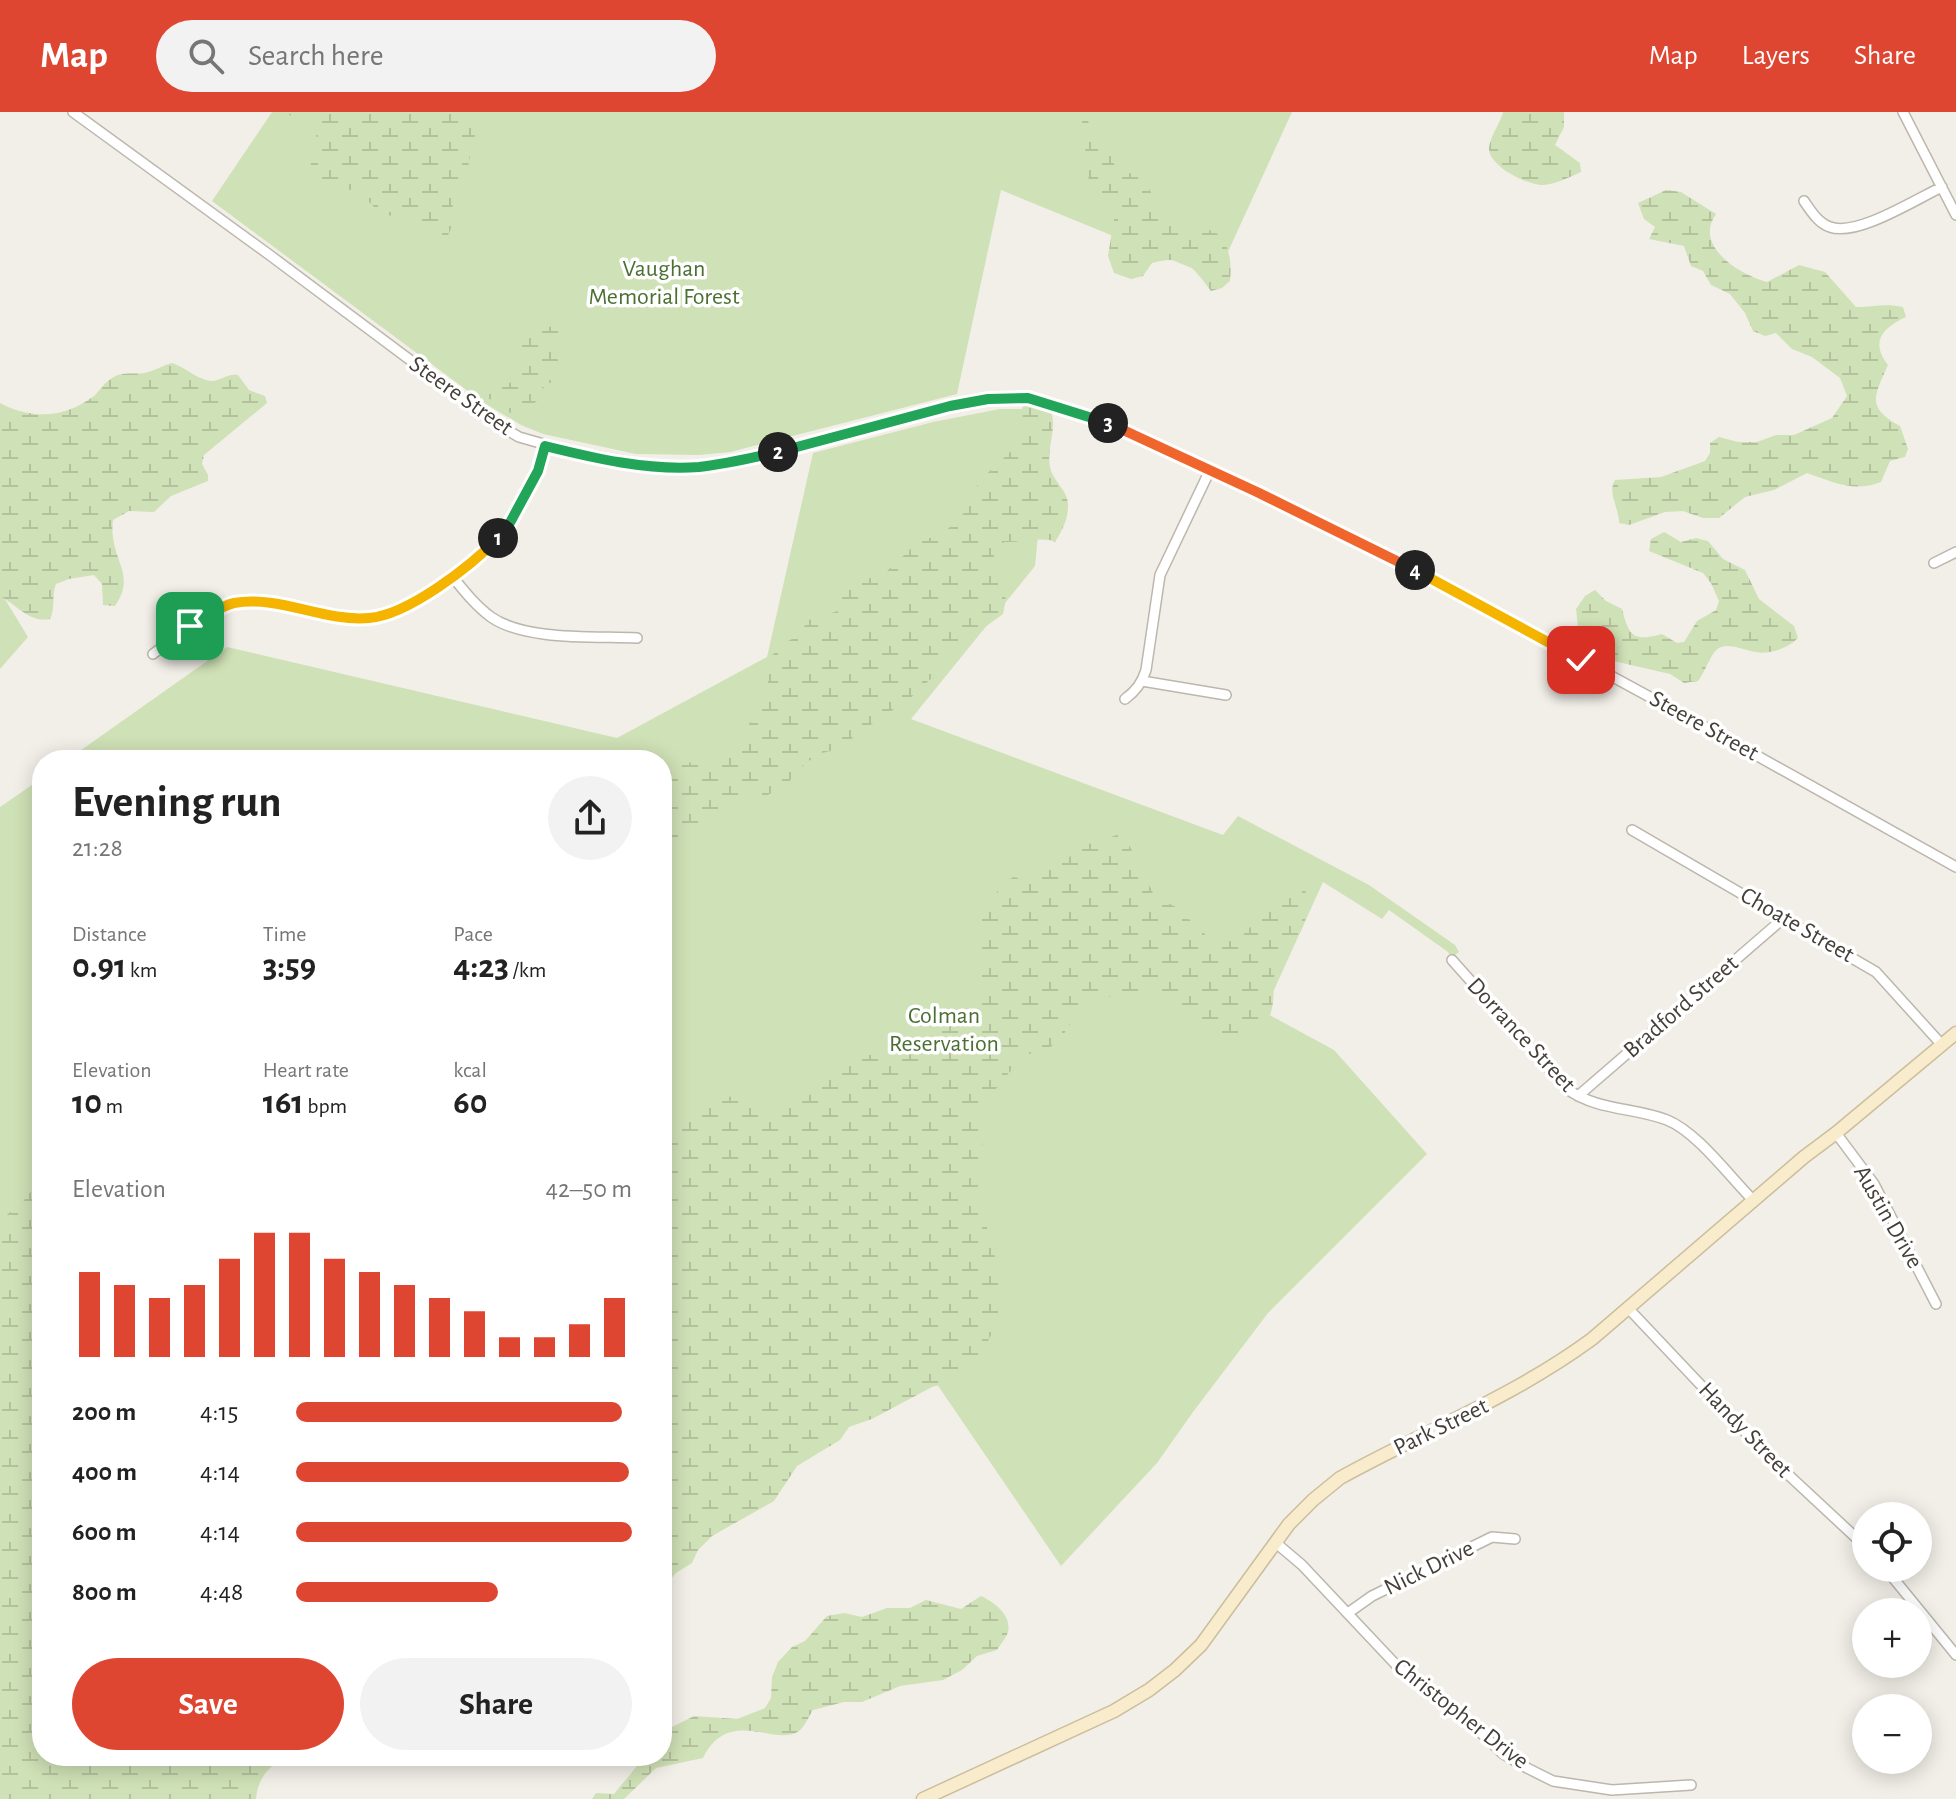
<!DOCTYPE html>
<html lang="en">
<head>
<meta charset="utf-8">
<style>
  :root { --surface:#fff; --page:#f2f2f2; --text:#222; --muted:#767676; --accent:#df4632 }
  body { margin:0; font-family:"Alegreya Sans",sans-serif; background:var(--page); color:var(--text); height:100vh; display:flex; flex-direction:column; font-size:30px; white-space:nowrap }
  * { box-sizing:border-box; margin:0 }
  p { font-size:26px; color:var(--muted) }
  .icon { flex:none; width:44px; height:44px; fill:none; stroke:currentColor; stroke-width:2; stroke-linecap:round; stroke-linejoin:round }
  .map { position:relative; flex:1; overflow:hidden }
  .details { position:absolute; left:32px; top:638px; width:640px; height:1016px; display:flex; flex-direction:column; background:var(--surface); border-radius:32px; box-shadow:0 4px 20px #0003 }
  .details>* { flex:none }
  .buttons { position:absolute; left:1852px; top:1390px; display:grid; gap:16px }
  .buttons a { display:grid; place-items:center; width:80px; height:80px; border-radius:50%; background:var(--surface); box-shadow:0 4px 20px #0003; font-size:40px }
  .pin { position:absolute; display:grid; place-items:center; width:68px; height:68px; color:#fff; margin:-34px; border-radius:16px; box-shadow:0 4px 12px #0006 }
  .km { position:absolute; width:40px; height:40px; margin:-20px; border-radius:50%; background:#222; color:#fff; font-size:22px; line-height:40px; text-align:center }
  .round { display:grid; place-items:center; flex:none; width:84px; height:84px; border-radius:42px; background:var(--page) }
  .summary { display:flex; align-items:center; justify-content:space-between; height:136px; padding:0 40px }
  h1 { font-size:44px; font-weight:600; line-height:60px }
  .stats { display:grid; grid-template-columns:repeat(3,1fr); gap:12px; height:136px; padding:8px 40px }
  .stats div { display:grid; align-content:center }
  .stats b { font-size:34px; font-weight:600 }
  .stats small { font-size:22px; font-weight:400 }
  .stats p { font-size:22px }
  .chart { height:224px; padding:16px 40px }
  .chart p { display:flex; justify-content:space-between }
  .chart svg { width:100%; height:144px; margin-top:8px; stroke:var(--accent); stroke-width:6 }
  .action { display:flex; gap:16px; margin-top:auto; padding:16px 40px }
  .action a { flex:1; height:92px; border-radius:48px; background:var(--accent); color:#fff; font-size:32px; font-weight:600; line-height:92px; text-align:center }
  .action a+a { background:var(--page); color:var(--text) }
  ul { padding:0 40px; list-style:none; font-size:26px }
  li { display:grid; grid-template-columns:128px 96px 1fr; align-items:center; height:60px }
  li i { height:20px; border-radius:10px; background:var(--accent) }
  header { display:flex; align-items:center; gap:48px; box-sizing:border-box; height:112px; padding:0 40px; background:var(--accent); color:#fff }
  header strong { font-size:38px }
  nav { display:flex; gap:44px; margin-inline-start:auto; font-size:28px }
  .search { width:560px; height:72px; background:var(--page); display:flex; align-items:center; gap:20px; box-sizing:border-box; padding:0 28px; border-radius:44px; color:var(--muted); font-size:30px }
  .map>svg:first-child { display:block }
</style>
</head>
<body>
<header>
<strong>Map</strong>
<div class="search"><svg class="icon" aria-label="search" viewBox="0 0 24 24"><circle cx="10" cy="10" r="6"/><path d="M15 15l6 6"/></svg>Search here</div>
<nav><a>Map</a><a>Layers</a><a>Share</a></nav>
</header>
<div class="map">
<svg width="1956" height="1687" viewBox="0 0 1956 1687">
  <defs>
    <pattern id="wetland-marsh" width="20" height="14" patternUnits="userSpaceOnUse" patternTransform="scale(2)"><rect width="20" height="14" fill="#cfe1b6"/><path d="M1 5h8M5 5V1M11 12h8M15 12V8" fill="none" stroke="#b3c29d"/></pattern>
  </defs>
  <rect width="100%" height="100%" fill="#f2efe8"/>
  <path fill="#cfe1b6" d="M 272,0 L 1292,0 L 1216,166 L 1001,78 L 957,282 L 730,340 L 699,343 L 636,342 L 543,322 L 521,313 L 484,291 L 212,89 Z
    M 1000,297 L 1020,297 L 1050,303 L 1035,454 L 911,607 L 1223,723 L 1238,704 L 1369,773 L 1455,833 L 1459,840 L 1451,846 L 1448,840 L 1389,798 L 1382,807 L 1323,770 L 1264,900 L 1334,938 L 1427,1042 L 1268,1201 L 1193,1300 L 1157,1351 L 1061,1454 L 883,1193 L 662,1285 L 662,648 L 67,648 L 227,535 L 617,626 L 767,545 L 813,341 L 933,310 Z
    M 0,479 L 28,525 L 0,557 Z
    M 42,666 L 42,1644 L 0,1687 L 0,695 Z"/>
  <path fill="url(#wetland-marsh)" d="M 284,0 L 485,0 L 472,31 L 467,62 L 453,88 L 452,114 L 446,128 L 440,131 L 422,124 L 404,108 L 379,100 L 357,78 C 335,78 321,75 310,55 L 317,28 L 315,17 Z
    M 1080,0 L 1088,9 L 1093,22 L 1107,35 L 1114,52 L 1123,59 L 1142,65 C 1156,91 1166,101 1189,119 C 1195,119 1203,116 1209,118 C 1230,123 1232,152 1230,169 L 1222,176 L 1211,179 C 1192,154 1185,142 1152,151 L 1143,164 L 1131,167 L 1114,161 L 1108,144 L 1114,107 L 1108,91 L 1093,76 L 1088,65 L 1089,49 L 1073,1 Z
    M 1503,0 L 1564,0 L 1564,15 L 1555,33 L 1580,51 L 1581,60 C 1570,65 1556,72 1544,73 C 1529,74 1488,54 1489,36 C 1490,24 1500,12 1503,0 Z
    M 1666,78 L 1681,80 L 1716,102 C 1693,134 1740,163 1767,170 L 1799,153 L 1825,160 L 1856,195 C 1873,195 1886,191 1903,195 L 1906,205 C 1882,216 1870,230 1888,253 C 1874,285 1866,295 1900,314 L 1908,337 L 1905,345 L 1890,349 L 1881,370 C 1854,381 1833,370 1807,361 L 1774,378 L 1745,385 L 1719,406 L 1703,406 L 1683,399 L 1665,400 L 1629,413 L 1619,411 C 1619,395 1607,381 1615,368 L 1661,365 L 1705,349 L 1710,341 L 1710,331 L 1719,325 L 1738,330 L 1757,330 L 1776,323 L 1794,323 L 1832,306 L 1847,284 L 1840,266 L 1812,245 L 1792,237 L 1776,221 L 1765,224 L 1753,219 L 1745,201 L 1730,182 L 1711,173 L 1703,159 L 1691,154 L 1684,134 L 1649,127 L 1655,115 L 1644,107 L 1638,91 Z
    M 555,212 L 559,214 L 563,227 L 556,243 C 566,265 552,268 537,281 L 537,289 L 518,302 L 510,301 L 500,290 L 482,285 L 480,277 C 489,270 496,271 506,274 L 517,265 L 522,247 L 508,238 L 507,228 L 517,224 L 532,224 Z
    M 172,251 C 185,255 198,268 211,269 C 221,269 227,261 238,263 L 249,278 L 265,284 L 267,291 L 204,343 L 202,352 L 208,363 L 208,369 L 171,384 L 154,400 L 129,399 L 113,408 C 108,447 138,461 115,494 L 103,493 L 102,472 L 94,463 L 69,467 L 56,472 C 51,484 56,496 50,507 C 29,511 17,493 0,484 L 0,291 C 32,308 65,306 94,284 C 100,278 105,270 112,266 C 124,258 136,264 148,260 C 157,258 163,253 172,251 Z
    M 1028,290 L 1048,293 C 1060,312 1046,334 1050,355 C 1053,370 1069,379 1068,394 C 1068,408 1062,419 1055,430 C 1045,424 1019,431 1004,430 L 997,437 L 990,453 L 1006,487 L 1003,502 L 952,539 L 936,562 L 908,588 L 861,619 L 839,637 L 818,642 L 795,660 L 788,672 L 764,685 L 740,687 L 726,694 L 662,748 L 662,664 L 668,657 L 726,640 L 737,629 L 767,587 L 769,546 L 788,529 L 796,525 L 809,508 L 841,498 L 842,483 L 847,475 L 886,460 L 918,430 L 942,422 L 957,409 L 968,396 L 980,368 L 1020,331 L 1024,318 L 1022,296 Z
    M 1664,420 L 1681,430 L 1696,426 L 1708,429 L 1723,447 L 1745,458 L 1759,487 L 1794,514 L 1798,526 C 1787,537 1767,544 1751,539 C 1740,537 1730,531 1719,536 C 1711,540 1705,561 1698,569 L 1684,571 L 1670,562 L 1609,548 L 1603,534 L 1579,524 L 1576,497 L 1585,484 L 1595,478 L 1606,489 L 1622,497 C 1629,524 1633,530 1662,522 L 1677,531 L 1684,530 L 1697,509 L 1716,498 L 1719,489 L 1711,471 L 1703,461 L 1649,439 L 1651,427 Z
    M 1123,721 L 1155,785 L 1176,795 L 1211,828 L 1227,830 L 1240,826 L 1289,775 L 1302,774 C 1314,790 1306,812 1296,827 C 1289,837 1278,843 1275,857 C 1272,875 1277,897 1265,912 C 1257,922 1237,928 1226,934 L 1200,908 L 1175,901 L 1160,885 L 1119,881 L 1093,891 L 1074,906 L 1060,928 L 1049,936 L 1026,943 L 1003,967 L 977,1004 L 984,1040 L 977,1079 L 1000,1163 L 1003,1197 L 981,1244 L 960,1267 L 932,1275 L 872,1307 L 849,1315 L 840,1328 L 797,1354 L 774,1389 L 712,1424 L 698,1438 L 692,1451 L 676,1461 L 662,1477 L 662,1027 L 689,1004 L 725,985 L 741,984 L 763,994 L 789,995 L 800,991 L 849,950 L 869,943 L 892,943 L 985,884 L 979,860 L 984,846 L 976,804 C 990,791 998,775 1013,765 L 1033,769 L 1089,732 Z
    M 42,1065 L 42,1644 L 284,1644 C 268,1657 258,1665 256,1687 L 0,1687 L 0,1108 L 21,1092 Z
    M 981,1484 C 994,1490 1012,1503 1008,1520 C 1006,1526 1000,1533 997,1538 L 977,1544 L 962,1558 L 943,1568 L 900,1574 L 862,1590 L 844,1590 L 813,1598 C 809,1604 805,1614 799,1619 C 776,1636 729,1593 703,1646 L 656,1656 L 624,1687 L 592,1687 L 596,1681 L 614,1682 C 624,1669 636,1658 642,1644 L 662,1644 L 662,1620 L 694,1604 L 737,1607 L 765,1596 L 771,1586 L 772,1565 L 778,1550 L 792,1535 L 805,1529 L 827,1504 L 844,1501 L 862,1505 L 887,1496 L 910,1496 L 926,1488 L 961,1497 Z"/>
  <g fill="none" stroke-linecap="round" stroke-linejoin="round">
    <g stroke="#bcb6ac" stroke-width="12">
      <path id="minor" d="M 73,0 L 271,144 L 493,310 L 519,325 L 568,339 L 646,353 L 696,355 L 740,349 L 950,294 L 988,287 L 1028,286 L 1054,292 L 1149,329 L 1407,453 L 1729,628 L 1956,755
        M 1903,0 L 1956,103
        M 1804,89 C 1811,99 1818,111 1830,115 C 1857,125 1916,87 1942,75
        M 1934,451 L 1956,440
        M 452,464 C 464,479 476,494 491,505 C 525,529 596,524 637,526
        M 153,542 C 172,528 214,494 236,491 C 280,487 320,505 364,506 C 373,506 386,504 394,501 C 422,489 489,441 506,417 C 524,392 537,362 545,334
        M 1142,569 L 1226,583
        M 1125,587 C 1136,579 1142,571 1146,558 L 1160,463 L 1210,358
        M 1632,718 L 1876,860 L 1942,933
        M 1452,848 L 1567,977 C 1598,999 1633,995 1667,1008 C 1697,1020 1729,1064 1753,1088
        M 1578,984 L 1785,805
        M 1836,1021 L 1874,1072 L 1936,1192
        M 1628,1196 L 1766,1342 L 1866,1435
        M 1276,1431 L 1302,1453 L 1399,1556 L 1456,1597 L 1502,1641 L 1527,1656 L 1553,1669 L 1612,1678 L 1691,1673
        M 1885,1456 L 1956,1543
        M 1348,1501 L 1372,1484 L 1492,1425 L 1515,1427"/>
    </g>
    <g stroke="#ccbe9d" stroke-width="15">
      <path id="secondary" d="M 923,1687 L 1114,1599 L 1149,1578 L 1175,1558 L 1201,1533 L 1289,1412 L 1313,1388 L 1340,1366 C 1425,1319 1513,1285 1592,1227 L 1804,1045 L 1836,1021 L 1956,921"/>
    </g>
    <use href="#minor" stroke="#fff" stroke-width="9"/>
    <use href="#secondary" stroke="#f8eccc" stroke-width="12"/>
  </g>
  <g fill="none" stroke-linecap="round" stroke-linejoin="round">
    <g stroke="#fff" stroke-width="16">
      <path id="split-1" d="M 190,514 C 203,507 220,494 234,491 C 280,483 323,510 369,506 C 408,503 471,454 498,426"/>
    </g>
    <g stroke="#fff" stroke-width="16">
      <path id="split-2" d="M 498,426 L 506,418 L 538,359 L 545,334 C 593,346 649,359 699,355 C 726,352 752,346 778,340"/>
    </g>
    <g stroke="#fff" stroke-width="16">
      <path id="split-3" d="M 778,340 L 950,294 L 988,287 L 1028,286 L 1108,311"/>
    </g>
    <g stroke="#fff" stroke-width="16">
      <path id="split-4" d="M 1108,311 L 1257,380 L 1415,458"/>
    </g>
    <g stroke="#fff" stroke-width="16">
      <path id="split-5" d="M 1415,458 L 1581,548"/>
    </g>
    <use href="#split-1" stroke="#f5b400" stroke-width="10"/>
    <use href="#split-2" stroke="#22a559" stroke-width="10"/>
    <use href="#split-3" stroke="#22a559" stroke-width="10"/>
    <use href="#split-4" stroke="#f0652b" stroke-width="10"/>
    <use href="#split-5" stroke="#f5b400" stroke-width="10"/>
  </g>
  <g text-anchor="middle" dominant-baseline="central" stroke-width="7" stroke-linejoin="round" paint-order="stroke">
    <g font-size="24" fill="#4b6f32" stroke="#fff">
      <text x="664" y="157">Vaughan<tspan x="664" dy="28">Memorial Forest</tspan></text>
      <text x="944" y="904">Colman<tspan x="944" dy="28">Reservation</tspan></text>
    </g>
    <g font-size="24" fill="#443f38" stroke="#fff">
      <text transform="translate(461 284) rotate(35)">Steere Street</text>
      <text transform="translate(1704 614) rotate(29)">Steere Street</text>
      <text transform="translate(1797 813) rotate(30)">Choate Street</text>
      <text transform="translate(1681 895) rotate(-41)">Bradford Street</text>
      <text transform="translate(1521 923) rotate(47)">Dorrance Street</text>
      <text transform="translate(1888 1105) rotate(60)">Austin Drive</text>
      <text transform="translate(1441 1315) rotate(-26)">Park Street</text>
      <text transform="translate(1745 1318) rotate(46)">Handy Street</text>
      <text transform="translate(1429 1456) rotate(-26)">Nick Drive</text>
      <text transform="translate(1461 1602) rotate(38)">Christopher Drive</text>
    </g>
  </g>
</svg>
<div class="buttons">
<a><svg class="icon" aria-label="locate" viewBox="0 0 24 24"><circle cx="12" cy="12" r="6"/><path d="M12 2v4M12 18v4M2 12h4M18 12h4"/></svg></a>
<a>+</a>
<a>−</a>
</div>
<div class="pin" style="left:190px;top:514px;background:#1e9e55"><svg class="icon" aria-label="arrive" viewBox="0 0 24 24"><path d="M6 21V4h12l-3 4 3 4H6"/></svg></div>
<div class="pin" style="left:1581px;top:548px;background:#d93025"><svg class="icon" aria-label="check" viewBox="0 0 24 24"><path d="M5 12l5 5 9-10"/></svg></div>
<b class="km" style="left:498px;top:426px">1</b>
<b class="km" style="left:778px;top:340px">2</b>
<b class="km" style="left:1108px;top:311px">3</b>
<b class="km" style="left:1415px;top:458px">4</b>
<section class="details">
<div class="summary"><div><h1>Evening run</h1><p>21:28</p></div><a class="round"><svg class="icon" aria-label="share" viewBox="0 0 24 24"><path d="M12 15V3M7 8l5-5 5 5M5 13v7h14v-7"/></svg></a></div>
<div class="stats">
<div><p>Distance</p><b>0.91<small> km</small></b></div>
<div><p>Time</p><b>3:59</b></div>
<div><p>Pace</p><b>4:23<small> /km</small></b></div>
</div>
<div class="stats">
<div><p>Elevation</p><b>10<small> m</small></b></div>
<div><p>Heart rate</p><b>161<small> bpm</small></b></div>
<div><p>kcal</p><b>60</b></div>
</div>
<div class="chart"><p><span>Elevation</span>42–50 m</p>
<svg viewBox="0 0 160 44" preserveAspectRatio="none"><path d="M5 44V18M15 44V22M25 44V26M35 44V22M45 44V14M55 44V6M65 44V6M75 44V14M85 44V18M95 44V22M105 44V26M115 44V30M125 44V38M135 44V38M145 44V34M155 44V26"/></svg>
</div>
<ul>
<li><b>200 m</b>4:15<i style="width:97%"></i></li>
<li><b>400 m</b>4:14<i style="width:99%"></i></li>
<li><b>600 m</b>4:14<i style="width:100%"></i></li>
<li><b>800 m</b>4:48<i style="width:60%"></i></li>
</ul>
<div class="action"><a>Save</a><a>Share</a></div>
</section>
</div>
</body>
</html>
